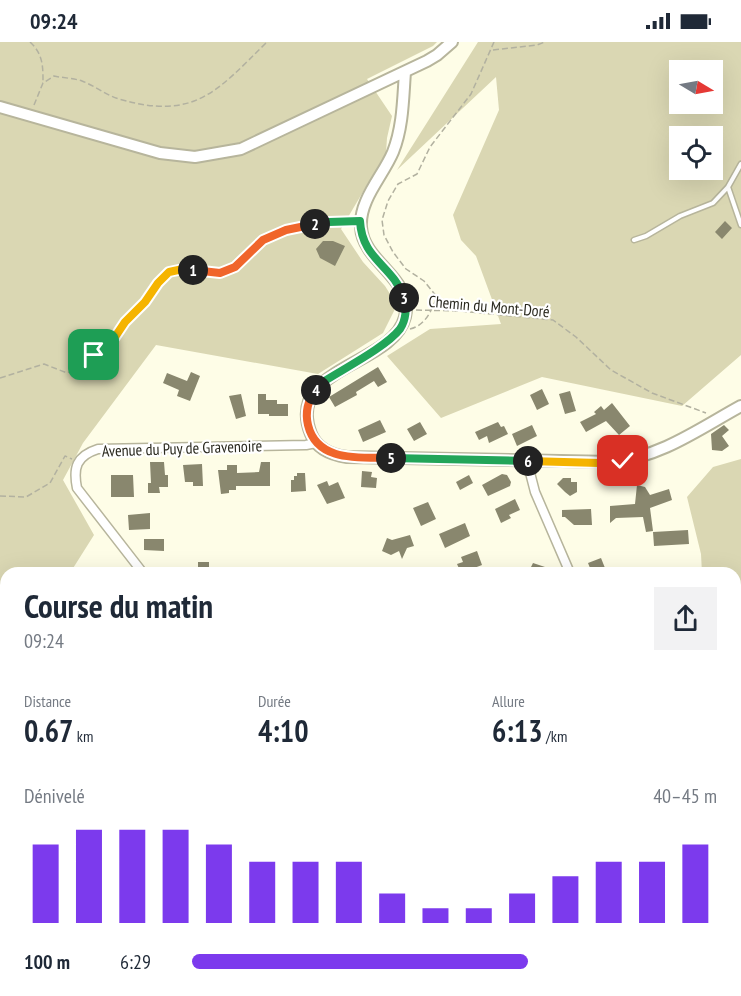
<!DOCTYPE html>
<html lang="fr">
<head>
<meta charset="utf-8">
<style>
  :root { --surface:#fff; --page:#f2f2f3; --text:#1f2937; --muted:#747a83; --accent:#7c3aed }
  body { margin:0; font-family:"PT Sans Narrow",sans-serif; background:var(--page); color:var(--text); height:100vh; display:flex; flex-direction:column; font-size:22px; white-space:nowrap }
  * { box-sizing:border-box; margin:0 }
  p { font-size:20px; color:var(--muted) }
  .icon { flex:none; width:33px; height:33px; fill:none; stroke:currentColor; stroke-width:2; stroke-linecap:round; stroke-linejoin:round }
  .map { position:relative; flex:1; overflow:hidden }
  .sheet { position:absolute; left:0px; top:525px; width:741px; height:429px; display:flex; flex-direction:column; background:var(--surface); border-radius:18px 18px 0 0; box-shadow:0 6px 24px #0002 }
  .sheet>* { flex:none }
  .needle { width:39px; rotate:100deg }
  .buttons { position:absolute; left:669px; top:18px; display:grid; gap:12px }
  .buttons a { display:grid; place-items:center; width:54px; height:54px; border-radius:0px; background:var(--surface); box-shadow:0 6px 24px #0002; font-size:30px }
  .pin { position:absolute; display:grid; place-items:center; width:51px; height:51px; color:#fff; margin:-26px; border-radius:12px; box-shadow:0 3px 9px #0006 }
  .km { position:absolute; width:30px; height:30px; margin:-15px; border-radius:50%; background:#222; color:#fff; font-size:16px; line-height:30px; text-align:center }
  .round { display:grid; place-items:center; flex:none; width:63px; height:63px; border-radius:0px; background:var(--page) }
  .headline { display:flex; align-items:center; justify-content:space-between; height:102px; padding:0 24px }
  h1 { font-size:33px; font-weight:800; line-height:45px }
  .metrics { display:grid; grid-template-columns:repeat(3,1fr); gap:9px; height:102px; padding:6px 24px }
  .metrics div { display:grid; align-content:center }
  .metrics b { font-size:30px; font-weight:800 }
  .metrics small { font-size:16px; font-weight:400 }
  .metrics p { font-size:16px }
  .chart { height:168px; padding:12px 24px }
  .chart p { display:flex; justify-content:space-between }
  .chart svg { width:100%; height:108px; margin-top:6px; stroke:var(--accent); stroke-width:6 }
  ul { padding:0 24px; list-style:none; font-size:20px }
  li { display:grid; grid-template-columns:96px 72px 1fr; align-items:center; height:45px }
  li i { height:15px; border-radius:8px; background:var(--accent) }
  .status { display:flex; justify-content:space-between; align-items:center; height:42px; padding:0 30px; background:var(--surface); direction:ltr }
  .status svg { height:16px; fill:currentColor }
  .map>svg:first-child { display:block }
</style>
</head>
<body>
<div class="status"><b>09:24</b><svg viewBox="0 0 49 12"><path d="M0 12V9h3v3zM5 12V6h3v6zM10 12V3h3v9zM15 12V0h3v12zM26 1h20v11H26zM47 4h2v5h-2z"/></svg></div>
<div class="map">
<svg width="741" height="954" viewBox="0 0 741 954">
  <rect width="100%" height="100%" fill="#fefde7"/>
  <path fill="#dad7b3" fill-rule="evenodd" d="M 0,0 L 437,0 L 433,4 L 367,37 L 392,74 L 387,96 L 386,111 L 341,187 L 363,220 L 385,244 L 397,263 L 383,291 L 318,332 L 156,303 L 83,401 L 63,438 L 94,493 L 70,531 L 6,531 L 6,577 L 0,575 Z
    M 478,0 L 741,0 L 741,313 L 682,364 L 542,335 L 441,376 L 387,314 L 430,287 L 501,282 L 476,214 L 461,198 L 453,173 L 499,68 L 496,35 L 397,128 ZM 680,28 L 712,28 L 712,62 L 680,62 ZM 680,94 L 712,94 L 712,128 L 680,128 Z
    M 741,417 L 741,621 L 735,610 L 735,531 L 702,531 L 701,512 L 687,455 L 713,425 Z
    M 270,948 L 335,948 L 337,954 L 250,954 L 251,950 L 268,954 Z"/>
  <path fill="#89876e" d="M 725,179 L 732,186 L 722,197 L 715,190 Z
    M 323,199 L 333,199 L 345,204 L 335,224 L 320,216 L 316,207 Z
    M 378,325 L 387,340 L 378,345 L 374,339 L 356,350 L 357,353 L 335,365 L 329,355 Z
    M 191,330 L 200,334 L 190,359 L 177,354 L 179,348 L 163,341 L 167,331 L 187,339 Z
    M 542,347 L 549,362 L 537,368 L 530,353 Z
    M 570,349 L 576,369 L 565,372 L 559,352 Z
    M 241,352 L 246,374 L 236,377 L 229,354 Z
    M 258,352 L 266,352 L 266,358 L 277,358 L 277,362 L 288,362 L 288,374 L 269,374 L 269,372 L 258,372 Z
    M 612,361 L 630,384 L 619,393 L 606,379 L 586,390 L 580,380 L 596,372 L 594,370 L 601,364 L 604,368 Z
    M 380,378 L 386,390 L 363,400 L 358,388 Z
    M 420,380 L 427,392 L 414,399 L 407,387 Z
    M 498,380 L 501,385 L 504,384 L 508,392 L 489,401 L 487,394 L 479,398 L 475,390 Z
    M 532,383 L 537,394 L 517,404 L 512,392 Z
    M 724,383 L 729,388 L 722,394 L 729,404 L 722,409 L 712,408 L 711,392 Z
    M 150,420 L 164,420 L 165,433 L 168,433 L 168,445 L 159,445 L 160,451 L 148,451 L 148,441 L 151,441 Z
    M 261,420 L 270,420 L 270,444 L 236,444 L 236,448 L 229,448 L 229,451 L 221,452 L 218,428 L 227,428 L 227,423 L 237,423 L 237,431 L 259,430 Z
    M 202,422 L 203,444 L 193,444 L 193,440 L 185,440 L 183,423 Z
    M 362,429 L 372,430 L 371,435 L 377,436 L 376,446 L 361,445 Z
    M 297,431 L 305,431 L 306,449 L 291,450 L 291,438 L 294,438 L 294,434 L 297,434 Z
    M 502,432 L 507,433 L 511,440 L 510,444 L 488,454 L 482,443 Z
    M 111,433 L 133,433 L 134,455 L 111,455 Z
    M 469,433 L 473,441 L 460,448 L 456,440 Z
    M 563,436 L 571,436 L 571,440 L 577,440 L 577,450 L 570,454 L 565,450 L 557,442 Z
    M 327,439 L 329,444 L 338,440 L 345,456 L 327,462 L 317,443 Z
    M 637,443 L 645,445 L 650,453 L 669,447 L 672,458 L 650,466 L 653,489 L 646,490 L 643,475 L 616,476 L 610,481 L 610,464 L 635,462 Z
    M 515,457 L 520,468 L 509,473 L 511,476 L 501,481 L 495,467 Z
    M 428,460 L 436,477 L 421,484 L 413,466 Z
    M 591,467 L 592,483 L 574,483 L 565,475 L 562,475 L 562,468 Z
    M 150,471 L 150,487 L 129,488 L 128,473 Z
    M 465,481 L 470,494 L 445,506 L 439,492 Z
    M 688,488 L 689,502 L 654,504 L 653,490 Z
    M 410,493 L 414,504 L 407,506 L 402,517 L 399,509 L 391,513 L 382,509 L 387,496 L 392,498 Z
    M 144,497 L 164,497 L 164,509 L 144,508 Z
    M 477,509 L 482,523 L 461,531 L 457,522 L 463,520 L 461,515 Z
    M 601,516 L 607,531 L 592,531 L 588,521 Z
    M 198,520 L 209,520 L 209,531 L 198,531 Z
    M 533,521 L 545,525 L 555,531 L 528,531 Z"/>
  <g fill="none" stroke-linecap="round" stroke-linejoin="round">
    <g stroke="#b7b59c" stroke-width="7">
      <path id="service" d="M 741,122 L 728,145 L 741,183
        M 634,198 L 646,194 L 680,174 L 713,161 L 728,145"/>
    </g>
    <g stroke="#b7b59c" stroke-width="11">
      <path id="minor" d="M 527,419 L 535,450 L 570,531
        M 143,531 L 77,446 C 73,426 76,414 98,407 L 306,403 L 316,401
        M 0,667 L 6,667
        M 735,742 L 741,748
        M 0,820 L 6,821
        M 364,948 L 366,954
        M 162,954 L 166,948"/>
    </g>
    <g stroke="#b7b59c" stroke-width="14">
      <path id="tertiary" d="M 405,30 C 403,57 403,85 393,110 C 383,134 359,158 361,185 C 363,221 414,236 405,275 C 393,324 284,325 311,392 C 317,407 332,413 347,415 L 612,420 C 661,415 699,387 741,364
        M 0,65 L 160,111 L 195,115 L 241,107 L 427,19 L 437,13 L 452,0
        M 735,893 L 741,890
        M 642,954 L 646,948"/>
    </g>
    <path stroke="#b2b1a0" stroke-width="1.5" stroke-dasharray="6 3" stroke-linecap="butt" d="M 30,0 C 43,12 43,24 43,40
      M 493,8 L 537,3 L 545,0
      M 34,63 L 43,41 L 54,34 C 63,36 73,36 82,39 C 95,44 106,53 119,57 C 195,79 217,49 267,0
      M 416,268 L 460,269 L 553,278 L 576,295 L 611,328 L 652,351 L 706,371
      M 410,287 C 426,283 431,269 437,255 L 424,239 L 406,227 L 393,210 L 384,193 L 382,178 L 388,159 L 398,142 L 417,132 L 430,105 L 471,52 L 494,0
      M 0,336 L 44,322 L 67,331 C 94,319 124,284 144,261 C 152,252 157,241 166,233 C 181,220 202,232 219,231 C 238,228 248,209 263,199 C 284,184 325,179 350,179
      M 0,454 L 26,455 L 50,441 L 65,414 L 72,417
      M 735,806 L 741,810
      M 0,845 L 4,829"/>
    <use href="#service" stroke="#fff" stroke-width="4"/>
    <use href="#minor" stroke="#fff" stroke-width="8"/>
    <use href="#tertiary" stroke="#fff" stroke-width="10"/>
  </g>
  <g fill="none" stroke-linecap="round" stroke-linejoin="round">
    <g stroke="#fff" stroke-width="12">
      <path id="split-1" d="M 94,313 L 104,302 L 115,295 L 125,280 L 145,260 L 158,241 L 169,230 L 183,227 L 193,228"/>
    </g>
    <g stroke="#fff" stroke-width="12">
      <path id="split-2" d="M 193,228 L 220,231 L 235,225 L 263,198 L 286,188 L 315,182"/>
    </g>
    <g stroke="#fff" stroke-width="12">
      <path id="split-3" d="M 315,182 L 329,180 L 360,179 C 362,218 393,223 404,256"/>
    </g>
    <g stroke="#fff" stroke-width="12">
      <path id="split-4" d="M 316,348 L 323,340 C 343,327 386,305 400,287 C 406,278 407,266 404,256"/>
    </g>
    <g stroke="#fff" stroke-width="12">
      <path id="split-5" d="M 316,348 C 308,358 305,370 308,383 C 317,421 361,415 391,416"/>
    </g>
    <g stroke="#fff" stroke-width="12">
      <path id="split-6" d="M 391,416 L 528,419"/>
    </g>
    <g stroke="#fff" stroke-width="12">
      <path id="split-7" d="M 528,419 L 599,421 L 623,419"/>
    </g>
    <use href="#split-1" stroke="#f5b400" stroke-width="8"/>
    <use href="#split-2" stroke="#f0652b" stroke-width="8"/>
    <use href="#split-3" stroke="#22a559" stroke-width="8"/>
    <use href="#split-4" stroke="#22a559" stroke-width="8"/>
    <use href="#split-5" stroke="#f0652b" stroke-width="8"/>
    <use href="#split-6" stroke="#22a559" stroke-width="8"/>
    <use href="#split-7" stroke="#f5b400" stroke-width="8"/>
  </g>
  <g text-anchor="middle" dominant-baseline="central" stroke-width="4.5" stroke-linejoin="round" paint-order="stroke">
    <g font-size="16" fill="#2a291f" stroke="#fff">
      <text transform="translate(489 264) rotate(5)">Chemin du Mont-Doré</text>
      <text transform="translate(182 406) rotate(-2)">Avenue du Puy de Gravenoire</text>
    </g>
  </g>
</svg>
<div class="buttons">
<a><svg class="needle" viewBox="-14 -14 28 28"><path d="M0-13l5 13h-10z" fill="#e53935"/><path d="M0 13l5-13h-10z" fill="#747a83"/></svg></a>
<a><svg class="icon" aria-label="locate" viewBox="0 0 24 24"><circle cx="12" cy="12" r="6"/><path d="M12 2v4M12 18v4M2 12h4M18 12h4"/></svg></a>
</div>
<div class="pin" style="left:94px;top:313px;background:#1e9e55"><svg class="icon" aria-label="arrive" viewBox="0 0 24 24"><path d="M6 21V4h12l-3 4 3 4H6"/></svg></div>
<div class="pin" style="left:623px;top:419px;background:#d93025"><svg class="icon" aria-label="check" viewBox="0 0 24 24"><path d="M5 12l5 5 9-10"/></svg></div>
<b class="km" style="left:193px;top:228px">1</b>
<b class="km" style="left:315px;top:182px">2</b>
<b class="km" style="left:404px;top:256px">3</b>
<b class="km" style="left:316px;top:348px">4</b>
<b class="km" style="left:391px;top:416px">5</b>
<b class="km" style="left:528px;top:419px">6</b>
<section class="sheet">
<div class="headline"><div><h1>Course du matin</h1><p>09:24</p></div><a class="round"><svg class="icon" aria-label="share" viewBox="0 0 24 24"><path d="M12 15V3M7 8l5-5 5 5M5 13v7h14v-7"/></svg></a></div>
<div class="metrics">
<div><p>Distance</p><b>0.67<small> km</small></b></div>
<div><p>Durée</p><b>4:10</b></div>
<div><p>Allure</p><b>6:13<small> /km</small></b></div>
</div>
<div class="chart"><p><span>Dénivelé</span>40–45 m</p>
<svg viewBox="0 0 160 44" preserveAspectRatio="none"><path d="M5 44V12M15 44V6M25 44V6M35 44V6M45 44V12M55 44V19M65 44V19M75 44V19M85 44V32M95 44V38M105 44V38M115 44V32M125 44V25M135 44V19M145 44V19M155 44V12"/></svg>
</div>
<ul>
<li><b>100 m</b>6:29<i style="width:64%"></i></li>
</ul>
</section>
</div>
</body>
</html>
